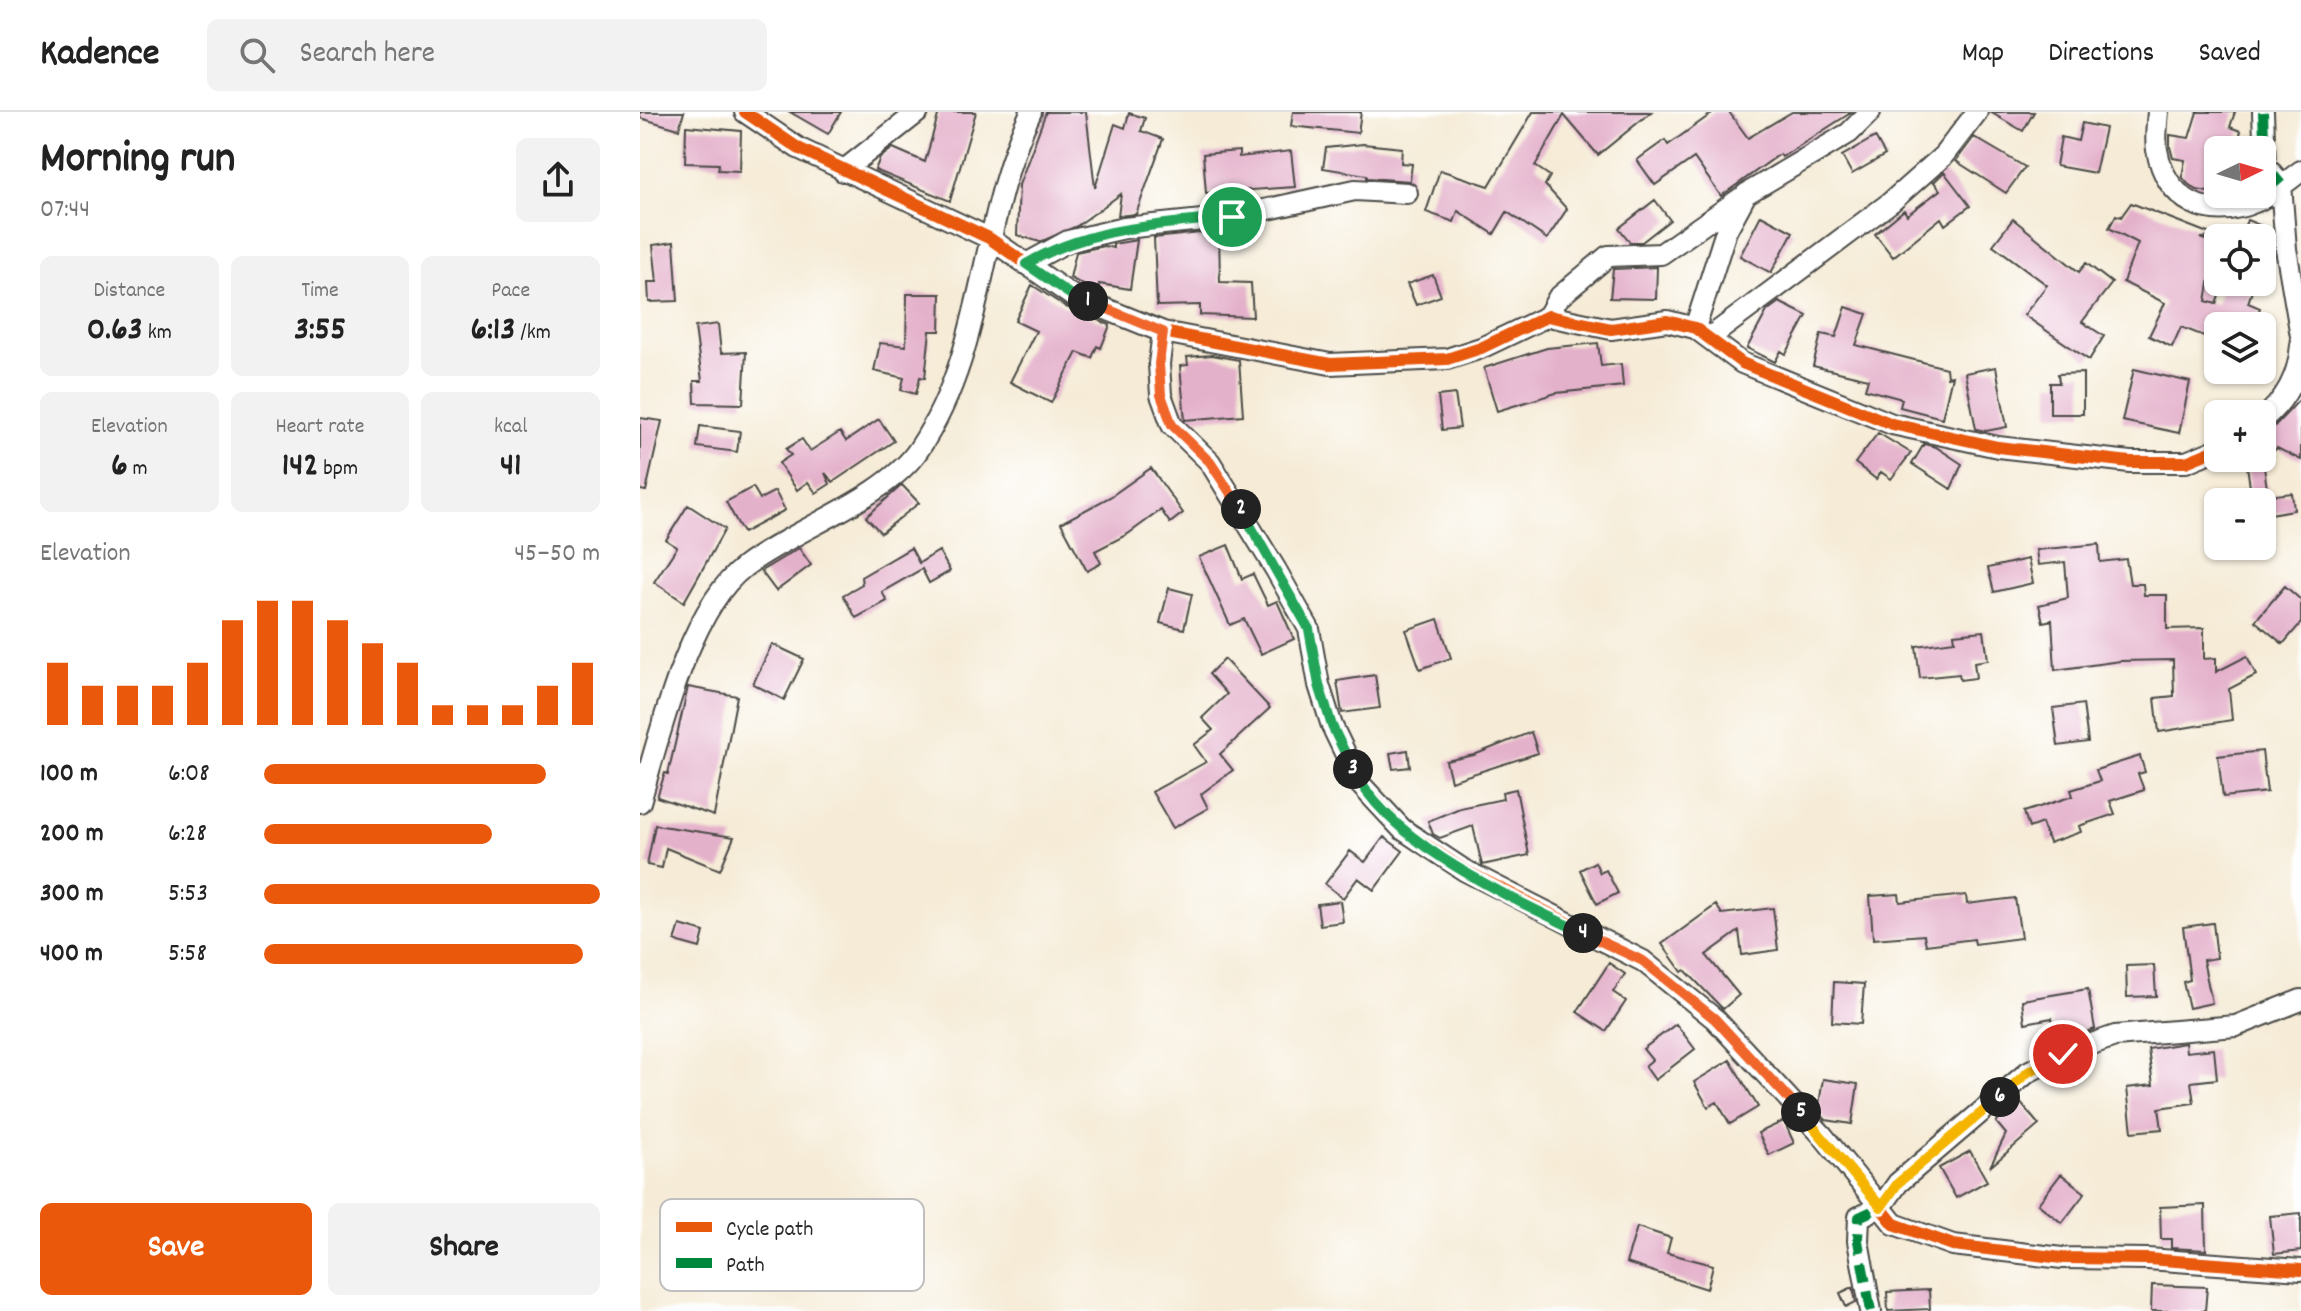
<!DOCTYPE html>
<html lang="en">
<head>
<meta charset="utf-8">
<style>
  :root { --surface:#fff; --page:#f2f2f2; --text:#222; --muted:#767676; --line:#e0e0e0; --accent:#ea580c }
  body { margin:0; font-family:Dekko,sans-serif; background:var(--page); color:var(--text); height:100vh; display:flex; flex-direction:column; font-size:30px; white-space:nowrap }
  * { box-sizing:border-box; margin:0 }
  p { font-size:26px; color:var(--muted) }
  .icon { flex:none; width:44px; height:44px; fill:none; stroke:currentColor; stroke-width:2; stroke-linecap:round; stroke-linejoin:round }
  .map { position:relative; flex:1; overflow:hidden }
  .side { display:flex; flex-direction:column; background:var(--surface); width:640px }
  .side>* { flex:none }
  .needle { width:52px; rotate:85deg }
  .buttons { position:absolute; left:1564px; top:24px; display:grid; gap:16px }
  .buttons a { display:grid; place-items:center; width:72px; height:72px; border-radius:12px; background:var(--surface); box-shadow:0 2px 6px #0004; font-size:40px }
  .pin { position:absolute; display:grid; place-items:center; width:68px; height:68px; color:#fff; margin:-34px; border:4px solid #fff; border-radius:50%; box-shadow:0 2px 8px #0007 }
  .km { position:absolute; width:40px; height:40px; margin:-20px; border-radius:50%; background:#222; color:#fff; font-size:22px; line-height:40px; text-align:center }
  .round { display:grid; place-items:center; flex:none; width:84px; height:84px; border-radius:12px; background:var(--page) }
  .headline { display:flex; align-items:center; justify-content:space-between; height:136px; padding:0 40px }
  h1 { font-size:44px; font-weight:700; line-height:60px }
  .metrics { display:grid; grid-template-columns:repeat(3,1fr); gap:12px; height:136px; padding:8px 40px }
  .metrics div { display:grid; align-content:center; border-radius:12px; background:var(--page); text-align:center }
  .metrics b { font-size:34px; font-weight:700 }
  .metrics small { font-size:22px; font-weight:400 }
  .metrics p { font-size:22px }
  .chart { height:224px; padding:16px 40px }
  .chart p { display:flex; justify-content:space-between }
  .chart svg { width:100%; height:144px; margin-top:8px; stroke:var(--accent); stroke-width:6 }
  .primary-button { display:flex; gap:16px; margin-top:auto; padding:16px 40px }
  .primary-button a { flex:1; height:92px; border-radius:12px; background:var(--accent); color:#fff; font-size:32px; font-weight:700; line-height:92px; text-align:center }
  .primary-button a+a { background:var(--page); color:var(--text) }
  ul { padding:0 40px; list-style:none; font-size:26px }
  li { display:grid; grid-template-columns:128px 96px 1fr; align-items:center; height:60px }
  li i { height:20px; border-radius:10px; background:var(--accent) }
  header { display:flex; align-items:center; gap:48px; box-sizing:border-box; height:112px; padding:0 40px; background:var(--surface); border-bottom:2px solid var(--line) }
  header strong { font-size:38px }
  nav { display:flex; gap:44px; margin-inline-start:auto; font-size:28px }
  .search { width:560px; height:72px; background:var(--page); display:flex; align-items:center; gap:20px; box-sizing:border-box; padding:0 28px; border-radius:12px; color:var(--muted); font-size:30px }
  main { display:flex; flex:1; min-height:0 }
  .map>svg:first-child { display:block }
</style>
</head>
<body>
<header>
<strong>Kadence</strong>
<div class="search"><svg class="icon" aria-label="search" viewBox="0 0 24 24"><circle cx="10" cy="10" r="6"/><path d="M15 15l6 6"/></svg>Search here</div>
<nav><a>Map</a><a>Directions</a><a>Saved</a></nav>
</header>
<main>
<section class="side">
<div class="headline"><div><h1>Morning run</h1><p>07:44</p></div><a class="round"><svg class="icon" aria-label="share" viewBox="0 0 24 24"><path d="M12 15V3M7 8l5-5 5 5M5 13v7h14v-7"/></svg></a></div>
<div class="metrics">
<div><p>Distance</p><b>0.63<small> km</small></b></div>
<div><p>Time</p><b>3:55</b></div>
<div><p>Pace</p><b>6:13<small> /km</small></b></div>
</div>
<div class="metrics">
<div><p>Elevation</p><b>6<small> m</small></b></div>
<div><p>Heart rate</p><b>142<small> bpm</small></b></div>
<div><p>kcal</p><b>41</b></div>
</div>
<div class="chart"><p><span>Elevation</span>45–50 m</p>
<svg viewBox="0 0 160 44" preserveAspectRatio="none"><path d="M5 44V25M15 44V32M25 44V32M35 44V32M45 44V25M55 44V12M65 44V6M75 44V6M85 44V12M95 44V19M105 44V25M115 44V38M125 44V38M135 44V38M145 44V32M155 44V25"/></svg>
</div>
<ul>
<li><b>100 m</b>6:08<i style="width:84%"></i></li>
<li><b>200 m</b>6:28<i style="width:68%"></i></li>
<li><b>300 m</b>5:53<i style="width:100%"></i></li>
<li><b>400 m</b>5:58<i style="width:95%"></i></li>
</ul>
<div class="primary-button"><a>Save</a><a>Share</a></div>
</section>
<div class="map">
<svg width="1661" height="1199" viewBox="0 0 1661 1199">
  <rect width="100%" height="100%" fill="#fff"/>
  <filter id="ink" filterUnits="userSpaceOnUse"><feTurbulence type="fractalNoise" baseFrequency=".0125" numOctaves="2"/><feDisplacementMap in="SourceGraphic" scale="16" xChannelSelector="R" yChannelSelector="G"/><feConvolveMatrix kernelMatrix="1 2 1 2 8 2 1 2 1" color-interpolation-filters="sRGB"/></filter>
  <filter id="wash" filterUnits="userSpaceOnUse"><feTurbulence type="fractalNoise" baseFrequency=".006" numOctaves="4" result="noise"/><feDisplacementMap in="SourceGraphic" scale="32" xChannelSelector="R" yChannelSelector="G"/><feGaussianBlur stdDeviation="1.8" result="paint"/><feColorMatrix in="noise" values="0 0 0 0 0 0 0 0 0 0 0 0 0 0 0 0 0 1.4 0 .05"/><feComposite in="paint" operator="in"/></filter>
  <g filter="url(#wash)">
    <rect width="100%" height="100%" fill="#f5ebd6"/>
    <g id="blocks">
      <path fill="#e4b1cb" d="M 0,0 L 44,0 L 39,17 L 0,6 Z
        M 150,0 L 201,0 L 188,22 Z
        M 299,0 L 336,0 L 310,89 L 235,58 L 240,46 L 253,36 L 285,50 Z
        M 406,0 L 446,0 L 455,76 L 475,12 L 485,16 L 489,1 L 505,6 L 501,19 L 523,27 L 496,102 L 478,104 L 481,82 L 437,114 L 400,130 L 377,123 L 379,73 Z
        M 653,0 L 721,0 L 718,21 L 651,14 Z
        M 893,0 L 1011,0 L 958,43 L 924,3 L 895,54 L 910,64 L 905,73 L 927,97 L 907,127 L 867,100 L 854,122 L 818,99 L 814,110 L 786,100 L 800,58 L 849,74 Z
        M 1074,0 L 1089,0 L 1108,26 L 1152,0 L 1212,0 L 1142,45 L 1140,42 L 1081,84 L 1054,46 L 1015,73 L 997,48 L 1025,28 L 1028,33 Z
        M 1350,0 L 1394,0 L 1383,19 Z
        M 1557,0 L 1595,0 L 1590,15 L 1601,19 L 1595,38 L 1578,38 L 1578,82 L 1557,78 L 1548,72 L 1542,65 L 1545,48 L 1533,46 L 1530,35 L 1530,23 L 1549,26 Z
        M 1442,11 L 1465,16 L 1455,61 L 1416,54 L 1421,25 L 1438,29 Z
        M 46,14 L 101,19 L 100,59 L 78,58 L 79,52 L 45,51 Z
        M 1235,25 L 1245,43 L 1212,62 L 1202,44 Z
        M 1334,25 L 1385,55 L 1366,81 L 1316,49 Z
        M 723,32 L 762,36 L 761,51 L 772,52 L 770,69 L 727,66 L 727,63 L 683,56 L 686,36 Z
        M 599,39 L 599,45 L 651,39 L 655,75 L 566,81 L 563,42 Z
        M 1304,60 L 1330,94 L 1305,113 L 1301,106 L 1253,145 L 1235,122 L 1264,98 L 1267,103 L 1300,78 L 1294,70 Z
        M 1015,88 L 1030,108 L 1002,130 L 990,130 L 979,116 Z
        M 1491,91 L 1578,125 L 1561,126 L 1576,132 L 1566,189 L 1576,192 L 1584,170 L 1615,170 L 1608,191 L 1620,196 L 1613,214 L 1578,214 L 1574,228 L 1541,215 L 1532,235 L 1509,224 L 1525,191 L 1483,170 L 1498,131 L 1469,116 L 1476,103 L 1481,105 Z
        M 1121,103 L 1153,120 L 1131,161 L 1100,144 Z
        M 1373,107 L 1439,160 L 1446,151 L 1472,171 L 1442,210 L 1464,224 L 1449,248 L 1384,203 L 1407,173 L 1353,133 Z
        M 1607,108 L 1631,118 L 1632,126 L 1600,126 Z
        M 579,119 L 580,170 L 611,171 L 613,205 L 560,203 L 560,193 L 517,194 L 514,126 Z
        M 497,128 L 490,177 L 459,172 L 457,180 L 430,166 L 436,140 L 464,134 L 473,136 L 473,132 Z
        M 34,130 L 38,189 L 9,190 L 8,170 L 17,170 L 13,133 Z
        M 1017,155 L 1016,187 L 970,186 L 973,157 Z
        M 793,163 L 801,184 L 776,193 L 767,172 Z
        M 392,173 L 426,195 L 470,213 L 461,236 L 457,234 L 452,246 L 437,240 L 411,291 L 370,270 L 396,219 L 375,209 Z
        M 267,182 L 301,182 L 300,219 L 290,219 L 285,266 L 280,265 L 276,282 L 261,278 L 264,266 L 234,259 L 240,231 L 266,234 Z
        M 1139,190 L 1167,204 L 1146,242 L 1141,239 L 1135,250 L 1107,236 L 1127,199 Z
        M 1206,195 L 1227,202 L 1216,233 L 1306,256 L 1307,265 L 1312,264 L 1302,306 L 1260,295 L 1262,287 L 1225,277 L 1228,267 L 1173,254 L 1181,222 L 1196,225 Z
        M 78,212 L 81,241 L 106,240 L 103,292 L 55,291 L 54,269 L 62,269 L 55,215 Z
        M 958,231 L 961,254 L 981,252 L 983,274 L 916,281 L 857,299 L 844,256 L 907,236 Z
        M 572,243 L 599,248 L 603,303 L 545,308 L 540,254 L 548,253 L 547,245 Z
        M 1356,255 L 1367,315 L 1346,319 L 1336,317 L 1325,261 Z
        M 1494,257 L 1550,270 L 1539,321 L 1482,309 Z
        M 1443,261 L 1443,302 L 1410,302 L 1410,271 L 1419,271 L 1418,262 Z
        M 815,282 L 820,316 L 802,318 L 798,284 Z
        M 1661,286 L 1661,348 L 1637,336 L 1623,348 L 1628,384 L 1652,381 L 1654,398 L 1630,402 L 1628,390 L 1612,390 L 1606,346 L 1622,346 L 1622,321 L 1631,318 Z
        M 0,306 L 22,309 L 6,379 L 0,378 Z
        M 239,307 L 254,329 L 193,370 L 185,361 L 190,372 L 176,381 L 168,370 L 157,378 L 139,351 L 151,343 L 146,337 L 162,327 L 170,339 L 200,320 L 206,329 Z
        M 60,314 L 100,319 L 97,340 L 57,335 Z
        M 1238,321 L 1271,341 L 1251,367 L 1241,360 L 1236,367 L 1215,351 Z
        M 1284,332 L 1296,335 L 1322,352 L 1311,377 L 1272,352 Z
        M 511,356 L 543,401 L 530,411 L 521,398 L 488,422 L 455,439 L 461,451 L 447,459 L 421,411 L 470,385 Z
        M 262,373 L 279,391 L 241,421 L 226,405 Z
        M 113,375 L 120,387 L 135,379 L 145,398 L 103,421 L 86,390 Z
        M 48,393 L 85,417 L 44,490 L 14,470 L 37,435 L 26,428 Z
        M 1459,432 L 1460,450 L 1486,447 L 1490,472 L 1503,472 L 1504,483 L 1527,483 L 1527,517 L 1564,516 L 1564,547 L 1576,546 L 1576,560 L 1607,544 L 1616,563 L 1589,577 L 1592,608 L 1519,620 L 1515,586 L 1534,584 L 1533,548 L 1480,549 L 1415,558 L 1412,508 L 1403,510 L 1399,493 L 1428,486 L 1425,450 L 1398,453 L 1396,438 Z
        M 588,433 L 602,467 L 613,462 L 628,493 L 637,489 L 654,527 L 621,542 L 604,507 L 590,513 L 559,445 Z
        M 159,436 L 171,453 L 136,479 L 121,459 Z
        M 271,436 L 279,451 L 299,439 L 310,459 L 289,471 L 282,457 L 242,480 L 247,489 L 216,506 L 203,483 L 222,472 L 221,465 Z
        M 1388,447 L 1393,471 L 1354,480 L 1348,456 Z
        M 1645,474 L 1661,488 L 1661,511 L 1643,532 L 1615,509 Z
        M 529,476 L 552,482 L 544,517 L 520,511 Z
        M 798,507 L 811,546 L 780,557 L 766,518 Z
        M 1344,519 L 1348,548 L 1334,550 L 1336,566 L 1320,568 L 1319,562 L 1280,566 L 1276,534 L 1315,529 L 1314,522 Z
        M 132,532 L 164,547 L 144,588 L 113,572 Z
        M 584,547 L 630,596 L 580,642 L 593,658 L 561,682 L 568,696 L 533,716 L 512,680 L 566,650 L 554,633 L 573,618 L 562,606 L 587,582 L 569,562 Z
        M 735,563 L 740,596 L 702,601 L 697,569 Z
        M 48,575 L 97,584 L 74,704 L 17,685 L 25,661 L 28,662 Z
        M 1443,592 L 1448,630 L 1418,634 L 1413,596 Z
        M 891,620 L 898,641 L 811,669 L 806,649 L 834,643 Z
        M 768,638 L 770,655 L 753,657 L 750,641 Z
        M 1622,639 L 1627,680 L 1583,685 L 1578,644 Z
        M 1500,644 L 1505,660 L 1498,662 L 1504,678 L 1470,689 L 1475,702 L 1439,714 L 1441,720 L 1409,731 L 1402,711 L 1389,716 L 1384,700 L 1433,684 L 1431,678 L 1460,669 L 1456,658 Z
        M 876,677 L 889,743 L 842,753 L 833,714 L 800,726 L 793,722 L 788,709 L 820,696 L 863,687 L 862,680 Z
        M 15,713 L 94,725 L 80,758 L 26,736 L 22,756 L 7,753 Z
        M 744,725 L 763,739 L 734,778 L 718,766 L 703,786 L 685,772 L 710,739 L 725,750 Z
        M 955,750 L 960,761 L 966,758 L 978,781 L 957,792 L 940,758 Z
        M 1259,782 L 1260,790 L 1326,783 L 1327,792 L 1375,786 L 1381,826 L 1335,832 L 1334,827 L 1286,833 L 1284,823 L 1233,827 L 1230,784 Z
        M 700,789 L 703,810 L 680,813 L 677,792 Z
        M 1076,793 L 1082,802 L 1133,796 L 1138,838 L 1102,843 L 1099,819 L 1066,843 L 1099,883 L 1083,897 L 1045,858 L 1042,860 L 1022,832 Z
        M 1573,811 L 1577,846 L 1563,848 L 1572,891 L 1549,896 L 1543,870 L 1550,868 L 1543,815 Z
        M 40,813 L 64,820 L 60,836 L 35,829 Z
        M 969,851 L 985,862 L 973,880 L 986,889 L 966,919 L 937,900 Z
        M 1514,853 L 1516,884 L 1487,885 L 1486,854 Z
        M 1194,870 L 1224,872 L 1221,912 L 1192,910 Z
        M 1448,877 L 1455,917 L 1416,931 L 1412,906 L 1385,911 L 1382,888 Z
        M 1036,912 L 1055,937 L 1015,968 L 1005,954 L 1012,948 L 1003,937 Z
        M 1545,931 L 1546,940 L 1574,937 L 1577,967 L 1551,970 L 1554,991 L 1519,996 L 1522,1017 L 1492,1020 L 1487,976 L 1513,973 L 1508,937 Z
        M 1090,948 L 1118,995 L 1090,1012 L 1077,990 L 1068,995 L 1054,970 Z
        M 1183,967 L 1218,972 L 1212,1012 L 1186,1008 L 1178,999 Z
        M 1379,989 L 1399,1013 L 1350,1055 L 1366,1022 L 1356,1010 Z
        M 1144,1009 L 1154,1031 L 1129,1043 L 1118,1021 Z
        M 1330,1039 L 1347,1069 L 1316,1086 L 1299,1056 Z
        M 1421,1062 L 1445,1081 L 1422,1111 L 1398,1092 Z
        M 1565,1093 L 1566,1138 L 1531,1136 L 1531,1127 L 1521,1127 L 1520,1095 Z
        M 1661,1101 L 1661,1139 L 1634,1142 L 1630,1104 Z
        M 997,1115 L 1031,1126 L 1027,1141 L 1073,1153 L 1067,1177 L 986,1151 Z
        M 1512,1173 L 1567,1175 L 1565,1199 L 1511,1199 Z
        M 1213,1175 L 1216,1190 L 1206,1195 L 1200,1181 Z
        M 1289,1178 L 1290,1197 L 1248,1199 L 1247,1180 Z"/>
    </g>
  </g>
  <g filter="url(#ink)">
    <use href="#blocks" fill-opacity="0" stroke="#494845" stroke-width="2"/>
    <g fill="none" stroke-linecap="round" stroke-linejoin="round">
      <g stroke="#494845" stroke-width="24">
        <path id="minor" d="M 105,0 L 158,36 L 349,126 L 431,183 L 523,220 L 690,252 L 807,247 L 841,236 L 908,204 L 971,217 L 1027,209 L 1055,216 L 1102,251 L 1252,312 L 1358,335 L 1490,350 L 1546,350 L 1578,337
          M 1518,0 C 1517,12 1515,26 1517,38 C 1526,89 1568,110 1615,90 C 1631,84 1647,69 1661,59
          M 1623,0 L 1625,53 L 1641,72 L 1646,137 L 1661,224
          M 203,59 L 278,0
          M 386,152 L 428,129 L 484,116 L 592,105 L 715,78 L 767,81
          M 908,204 L 918,186 L 968,144 L 1021,142 L 1101,86
          M 1055,216 L 1086,119 L 1106,82 L 1209,21 L 1230,0
          M 523,220 L 519,252 L 521,283 L 532,313 L 570,350 L 636,458 L 669,517 L 679,573 L 692,614 L 720,672 L 762,717 L 824,758 L 1003,849 L 1075,907 L 1183,1024 L 1254,1112 L 1313,1133 L 1422,1146 L 1508,1147 L 1661,1158
          M 1069,226 L 1251,90 L 1303,44 L 1337,0
          M 1622,308 C 1646,288 1659,264 1661,233
          M 0,690 C 20,623 48,498 104,455 C 152,418 247,386 279,337 C 347,236 339,107 391,0
          M 1231,1199 L 1218,1129 L 1219,1105 L 1241,1095 L 1258,1071 L 1388,960 L 1423,942 L 1475,924 L 1596,914 L 1661,888"/>
      </g>
      <use href="#minor" stroke="#fff" stroke-width="20"/>
      <path stroke="#00873e" stroke-width="10" stroke-dasharray="20 10" stroke-linecap="butt" d="M 1623,0 L 1625,53 L 1641,72
        M 1231,1199 L 1218,1129 L 1219,1105 L 1241,1095 L 1239,1092"/>
      <g stroke="#fff" stroke-width="17">
        <path id="cycleway" d="M 105,0 L 158,36 L 349,126 L 431,183 L 523,220 L 690,252 L 807,247 L 841,236 L 908,204 L 971,217 L 1027,209 L 1055,216 L 1102,251 L 1252,312 L 1358,335 L 1490,350 L 1546,350 L 1578,337
          M 523,220 L 519,252 L 521,283 L 532,313 L 570,350 L 636,458 L 669,517 L 679,573 L 692,614 L 720,672 L 762,717 L 824,758 L 1003,849 L 1075,907 L 1183,1024 L 1254,1112 L 1313,1133 L 1422,1146 L 1508,1147 L 1661,1158"/>
      </g>
      <use href="#cycleway" stroke="#e8590c" stroke-width="12"/>
    </g>
  </g>
  <g fill="none" stroke-linecap="round" stroke-linejoin="round" filter="url(#ink)">
    <g stroke="#fff" stroke-width="16">
      <path id="split-1" d="M 448,189 L 431,183 L 386,152 C 452,114 519,113 592,105"/>
    </g>
    <g stroke="#fff" stroke-width="16">
      <path id="split-2" d="M 448,189 L 523,220 L 519,252 L 521,283 L 532,313 L 570,350 L 601,397"/>
    </g>
    <g stroke="#fff" stroke-width="16">
      <path id="split-3" d="M 601,397 L 669,517 L 679,573 L 692,614 L 713,657"/>
    </g>
    <g stroke="#fff" stroke-width="16">
      <path id="split-4" d="M 713,657 C 749,732 870,785 943,821"/>
    </g>
    <g stroke="#fff" stroke-width="16">
      <path id="split-5" d="M 943,821 L 1003,849 L 1075,907 L 1161,1000"/>
    </g>
    <g stroke="#fff" stroke-width="16">
      <path id="split-6" d="M 1161,1000 L 1241,1095 L 1258,1071 L 1360,985"/>
    </g>
    <g stroke="#fff" stroke-width="16">
      <path id="split-7" d="M 1360,985 L 1388,960 L 1423,942"/>
    </g>
    <use href="#split-1" stroke="#22a559" stroke-width="10"/>
    <use href="#split-2" stroke="#f0652b" stroke-width="10"/>
    <use href="#split-3" stroke="#22a559" stroke-width="10"/>
    <use href="#split-4" stroke="#22a559" stroke-width="10"/>
    <use href="#split-5" stroke="#f0652b" stroke-width="10"/>
    <use href="#split-6" stroke="#f5b400" stroke-width="10"/>
    <use href="#split-7" stroke="#f5b400" stroke-width="10"/>
  </g>
  <rect x="20" y="1087" width="264" height="92" rx="12" fill="#fff" stroke="#bfbfbf" stroke-width="2"/>
  <rect x="36" y="1110" width="36" height="10" fill="#e8590c"/>
  <rect x="36" y="1146" width="36" height="10" fill="#00873e"/>
  <g font-size="22" fill="#2b2b2b">
    <text x="86" y="1123">Cycle path</text>
    <text x="86" y="1159">Path</text>
  </g>
</svg>
<div class="buttons">
<a><svg class="needle" viewBox="-14 -14 28 28"><path d="M0-13l5 13h-10z" fill="#e53935"/><path d="M0 13l5-13h-10z" fill="#767676"/></svg></a>
<a><svg class="icon" aria-label="locate" viewBox="0 0 24 24"><circle cx="12" cy="12" r="6"/><path d="M12 2v4M12 18v4M2 12h4M18 12h4"/></svg></a>
<a><svg class="icon" aria-label="layers" viewBox="0 0 24 24"><path d="M12 4l9 5-9 5-9-5zM3 14l9 5 9-5"/></svg></a>
<a>+</a>
<a>−</a>
</div>
<div class="pin" style="left:592px;top:105px;background:#1e9e55"><svg class="icon" aria-label="arrive" viewBox="0 0 24 24"><path d="M6 21V4h12l-3 4 3 4H6"/></svg></div>
<div class="pin" style="left:1423px;top:942px;background:#d93025"><svg class="icon" aria-label="check" viewBox="0 0 24 24"><path d="M5 12l5 5 9-10"/></svg></div>
<b class="km" style="left:448px;top:189px">1</b>
<b class="km" style="left:601px;top:397px">2</b>
<b class="km" style="left:713px;top:657px">3</b>
<b class="km" style="left:943px;top:821px">4</b>
<b class="km" style="left:1161px;top:1000px">5</b>
<b class="km" style="left:1360px;top:985px">6</b>
</div>
</main>
</body>
</html>
